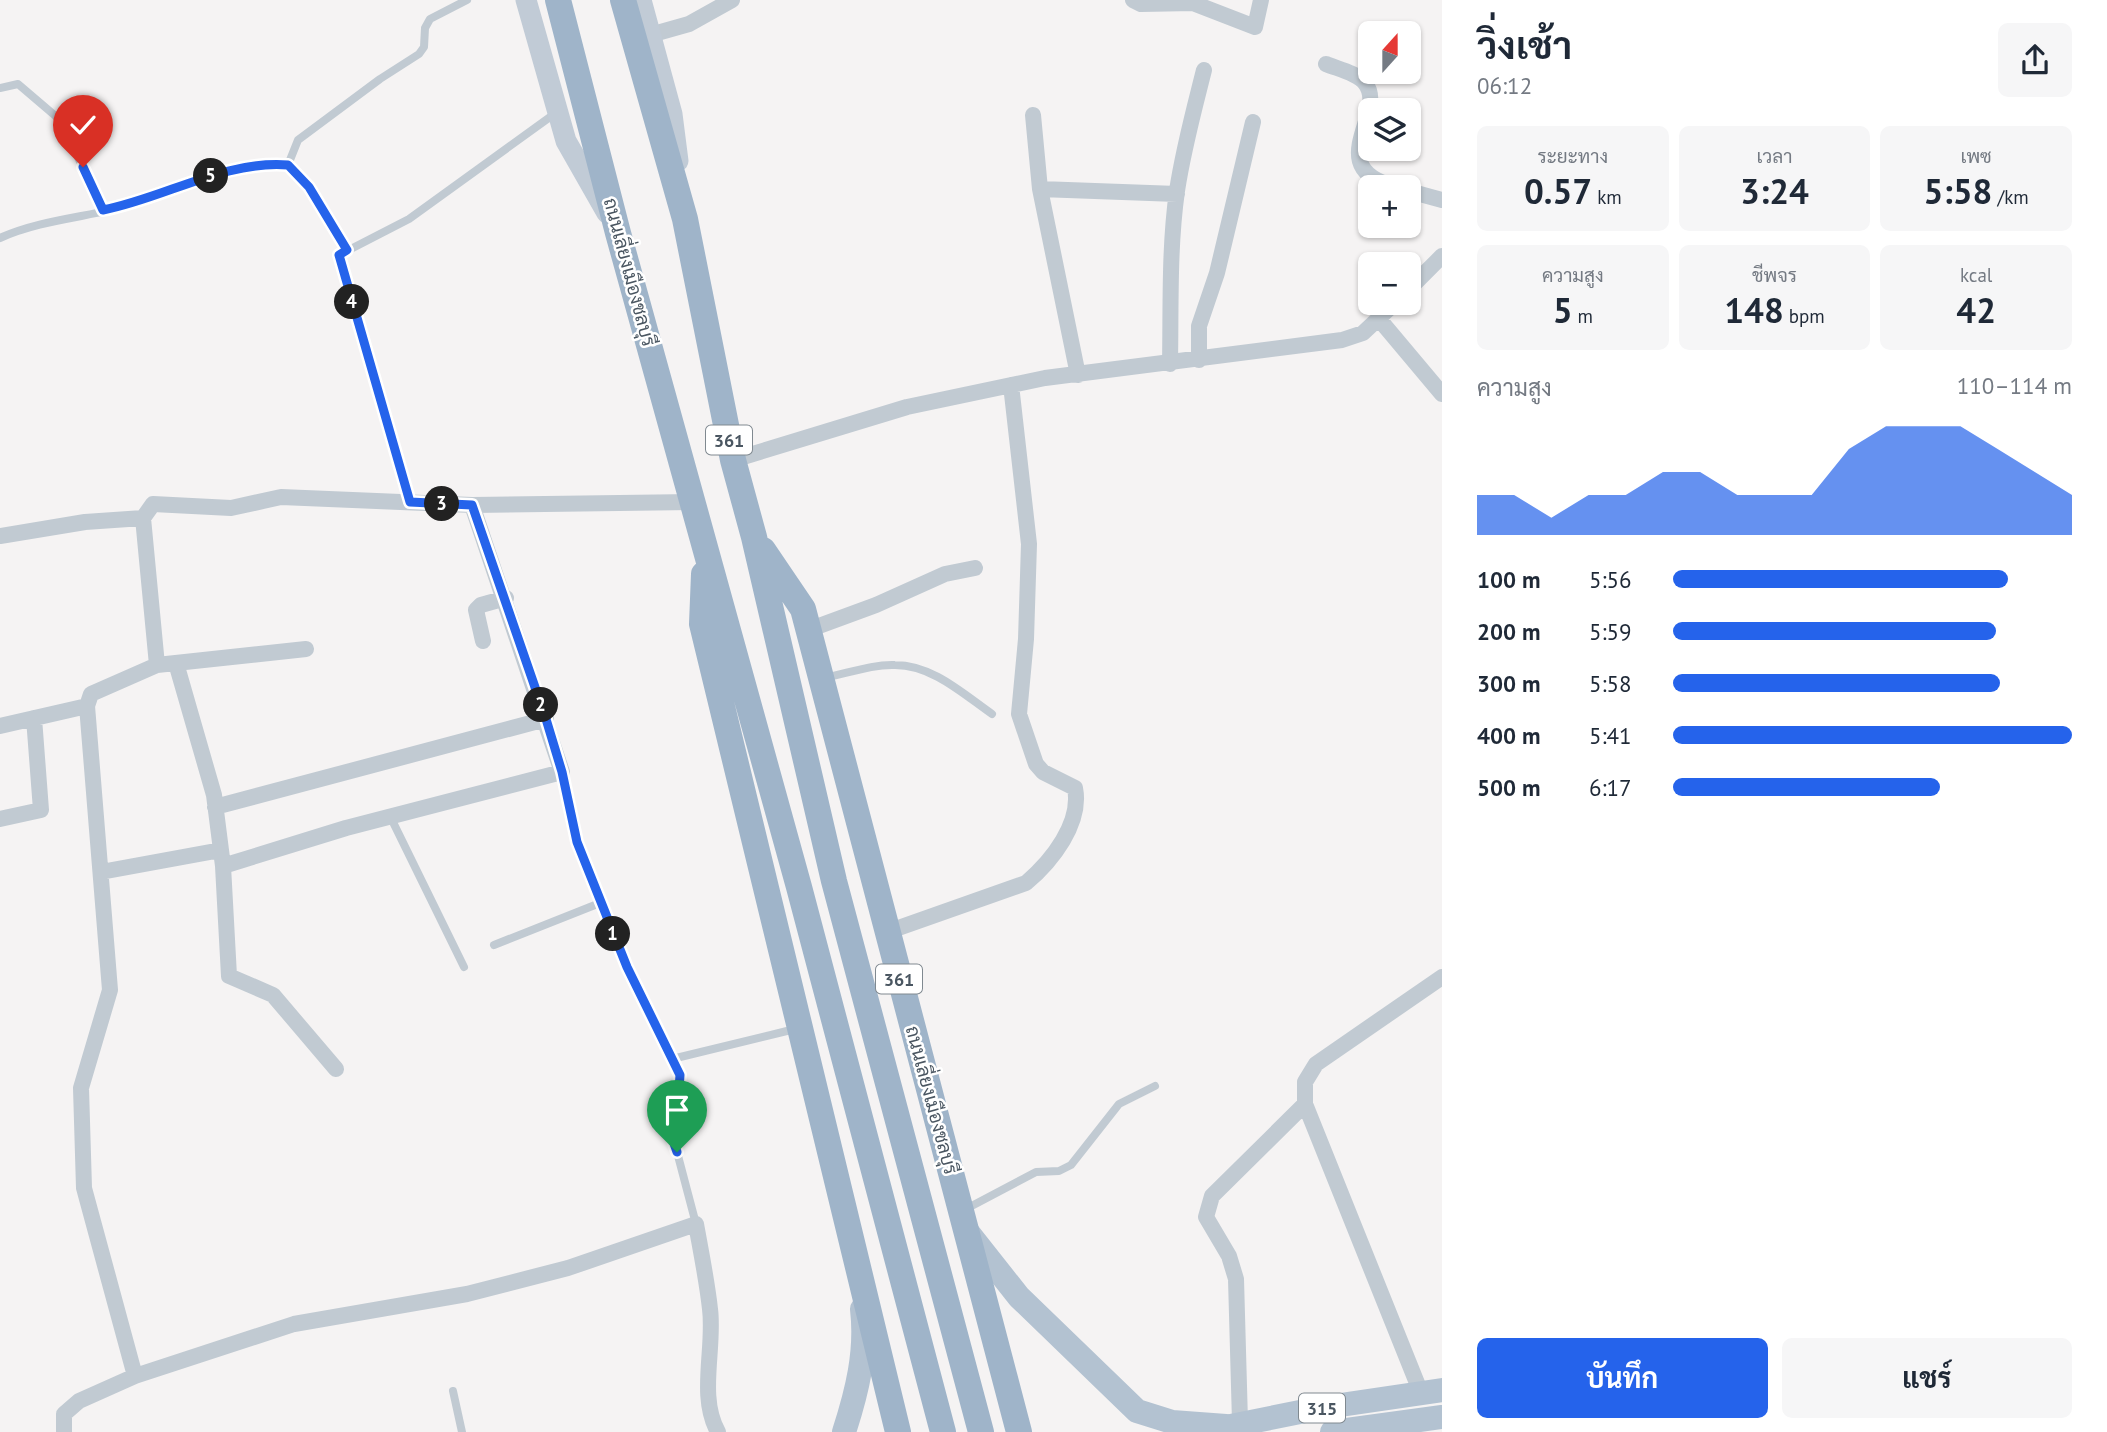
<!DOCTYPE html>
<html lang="th">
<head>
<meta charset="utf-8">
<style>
  :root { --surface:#fff; --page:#f6f6f7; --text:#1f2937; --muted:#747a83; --accent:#2563eb }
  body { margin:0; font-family:"PT Sans",Sarabun,sans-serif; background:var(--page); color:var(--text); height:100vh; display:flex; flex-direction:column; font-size:26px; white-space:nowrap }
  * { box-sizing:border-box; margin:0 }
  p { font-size:23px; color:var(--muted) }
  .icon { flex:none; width:38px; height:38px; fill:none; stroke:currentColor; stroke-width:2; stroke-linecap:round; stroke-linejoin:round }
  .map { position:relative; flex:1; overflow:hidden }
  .drawer { display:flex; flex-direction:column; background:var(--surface); width:665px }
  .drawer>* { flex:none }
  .needle { width:46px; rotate:21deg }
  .fabs { position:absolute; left:1358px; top:21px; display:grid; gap:14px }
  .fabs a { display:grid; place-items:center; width:63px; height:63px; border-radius:10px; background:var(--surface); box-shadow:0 2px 5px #0004; font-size:35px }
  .pin { position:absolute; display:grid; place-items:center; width:60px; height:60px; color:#fff; margin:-72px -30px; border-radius:50% 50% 50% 0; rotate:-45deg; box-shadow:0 0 7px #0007 }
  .pin .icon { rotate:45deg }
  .km { position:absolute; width:35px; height:35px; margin:-18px; border-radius:50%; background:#222; color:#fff; font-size:19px; line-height:35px; text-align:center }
  .round { display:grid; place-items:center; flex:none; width:74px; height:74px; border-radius:10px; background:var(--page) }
  .head { display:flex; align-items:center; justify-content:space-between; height:119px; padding:0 35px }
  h1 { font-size:38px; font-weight:700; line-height:52px }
  .figures { display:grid; grid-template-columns:repeat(3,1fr); gap:10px; height:119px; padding:7px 35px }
  .figures div { display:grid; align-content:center; border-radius:10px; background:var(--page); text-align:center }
  .figures b { font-size:35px; font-weight:700 }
  .figures small { font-size:19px; font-weight:400 }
  .figures p { font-size:19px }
  .chart { height:196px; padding:14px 35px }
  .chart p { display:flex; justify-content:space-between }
  .chart svg { width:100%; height:126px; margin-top:7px; fill:var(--accent); opacity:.7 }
  .cta { display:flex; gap:14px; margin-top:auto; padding:14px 35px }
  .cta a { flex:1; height:80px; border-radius:10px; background:var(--accent); color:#fff; font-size:28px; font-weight:700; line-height:80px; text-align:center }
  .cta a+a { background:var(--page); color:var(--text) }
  ul { padding:0 35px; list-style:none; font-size:23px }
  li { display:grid; grid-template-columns:112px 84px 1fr; align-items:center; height:52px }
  li i { height:18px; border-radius:9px; background:var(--accent) }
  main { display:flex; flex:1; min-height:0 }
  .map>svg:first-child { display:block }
</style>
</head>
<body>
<main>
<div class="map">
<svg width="1442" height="1432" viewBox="0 0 1442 1432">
  <rect width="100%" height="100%" fill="#f5f3f3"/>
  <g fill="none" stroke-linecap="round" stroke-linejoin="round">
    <path stroke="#c1cad2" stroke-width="8" d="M 0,88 L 18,84 L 59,119 L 104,210
      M 288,165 L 298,140 L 380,79 L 419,54 L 424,47 L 425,28 L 430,19 L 467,0
      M 0,238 C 42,219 91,217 135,204 C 167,195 261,153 290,166 C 305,173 335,233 347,250
      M 410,502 L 339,255 L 409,219 L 557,112
      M 824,678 C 846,674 872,664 895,665 C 932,665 962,693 992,714
      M 562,772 L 577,842 L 600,903 L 680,1075 L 679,1089 L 662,1112 L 677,1152 L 696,1224
      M 390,816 L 464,967
      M 494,945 L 600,903
      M 672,1059 L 795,1029
      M 964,1210 L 1036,1172 L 1059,1171 L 1071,1165 L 1119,1104 L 1155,1086
      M 453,1391 L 462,1432"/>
    <path stroke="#c1cad2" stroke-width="16" d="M 1133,0 L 1141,4 L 1193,3 L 1255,27 L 1261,0
      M 650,35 L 689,24 L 732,0
      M 1326,64 C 1338,69 1357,73 1365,83 C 1389,113 1320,167 1395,187
      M 1033,115 L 1040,189 L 1177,194
      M 1040,189 L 1078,375
      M 1409,191 L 1442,200
      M 1409,289 L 1442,256
      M 1379,319 L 1442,394
      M 1199,360 L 1199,326 L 1217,273 L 1253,122
      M 1170,364 C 1171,306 1169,248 1177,191 C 1183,150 1194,110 1204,70
      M 733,460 L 907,407 L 1045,378 L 1342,340 L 1363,333 L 1395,303
      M 0,536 L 85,522 L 143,518
      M 808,630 L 876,605 L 945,574 L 975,568
      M 483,641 L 476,610 L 481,605 L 506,598
      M 176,663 L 214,795 L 223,866 L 229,976 L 273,995 L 336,1069
      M 157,665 L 143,518 L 153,504 L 231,508 L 281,497 L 472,505 L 693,502
      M 0,726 L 87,706
      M 215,807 L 546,719
      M 0,819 L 41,810 L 34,718
      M 223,866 L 346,828 L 562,772 L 472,505
      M 101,872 L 221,850
      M 887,932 L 1026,883 C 1052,861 1082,823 1075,788 L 1043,772 L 1036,764 L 1019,714 L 1026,639 L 1029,544 L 1011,385
      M 135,1376 L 84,1188 L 81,1088 L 110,990 L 87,706 L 91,694 L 157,665 L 306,649
      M 1421,1393 L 1305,1104 L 1305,1082 L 1316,1064 L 1442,977
      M 1240,1422 L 1236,1279 L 1229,1256 L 1206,1217 L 1212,1196 L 1305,1104
      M 64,1432 L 64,1414 L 79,1401 L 135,1376 L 294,1324 L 467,1294 L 568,1268 L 696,1224 C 701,1252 707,1281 710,1309 C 715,1348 698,1397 718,1432"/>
    <path stroke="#c1cbd6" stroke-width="21" d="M 526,0 L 566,141 L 607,213
      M 641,0 L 672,114 L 678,161"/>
    <path stroke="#b3c2d1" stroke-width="24" d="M 966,1230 L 1019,1297 L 1137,1411 L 1172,1422 L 1226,1426
      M 1211,1430 L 1320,1408 L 1442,1390
      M 844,1432 C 857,1392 867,1352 862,1309
      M 1332,1432 L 1442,1417"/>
    <path stroke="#9fb4c9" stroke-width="26" d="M 558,0 L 618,233 L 799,887 L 943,1432
      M 623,0 L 685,219 L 733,460 L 754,537 L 834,881 L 981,1432
      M 763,550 L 803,609 L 1019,1432
      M 704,574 L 702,624 L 898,1432"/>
  </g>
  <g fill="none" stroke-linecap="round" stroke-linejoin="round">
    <g stroke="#fff" stroke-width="14">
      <path id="route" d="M 83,167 L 103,210 C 165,198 224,160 288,165 L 309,187 L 347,250 L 339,255 L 410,502 L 472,505 L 546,719 L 562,772 L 577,842 L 627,967 L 680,1075 L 679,1089 L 663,1112 L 677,1152"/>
    </g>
    <use href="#route" stroke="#2563eb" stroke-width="9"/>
  </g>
  <g text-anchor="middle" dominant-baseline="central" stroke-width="5" stroke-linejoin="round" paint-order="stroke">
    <g fill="#fff" stroke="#808990" stroke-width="2">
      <rect x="706" y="425.5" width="46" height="29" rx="5"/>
      <rect x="876" y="964.5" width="46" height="29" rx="5"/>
      <rect x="1299" y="1393.5" width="46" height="29" rx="5"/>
    </g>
    <g font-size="18" font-weight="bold" fill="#4a5661">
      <text x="729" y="440">361</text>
      <text x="899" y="979">361</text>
      <text x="1322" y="1408">315</text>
    </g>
    <g font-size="19" fill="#4a5661" stroke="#fff">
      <text transform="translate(630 272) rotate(75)">ถนนเลี่ยงเมืองชลบุรี</text>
      <text transform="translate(932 1100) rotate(75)">ถนนเลี่ยงเมืองชลบุรี</text>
    </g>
  </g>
</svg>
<div class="fabs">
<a><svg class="needle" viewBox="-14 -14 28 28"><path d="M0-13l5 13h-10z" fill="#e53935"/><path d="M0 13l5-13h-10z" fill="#747a83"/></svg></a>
<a><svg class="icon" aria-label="layers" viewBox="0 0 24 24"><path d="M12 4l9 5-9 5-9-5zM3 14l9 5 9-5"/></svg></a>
<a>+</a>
<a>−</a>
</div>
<div class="pin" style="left:677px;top:1152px;background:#1e9e55"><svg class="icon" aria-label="arrive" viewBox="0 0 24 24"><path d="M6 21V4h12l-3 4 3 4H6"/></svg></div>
<div class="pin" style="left:83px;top:167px;background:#d93025"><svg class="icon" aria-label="check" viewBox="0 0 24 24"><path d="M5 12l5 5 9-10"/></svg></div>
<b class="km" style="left:613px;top:934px">1</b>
<b class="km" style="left:541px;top:705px">2</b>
<b class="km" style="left:442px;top:504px">3</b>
<b class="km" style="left:352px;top:302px">4</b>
<b class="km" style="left:211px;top:176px">5</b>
</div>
<section class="drawer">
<div class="head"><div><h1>วิ่งเช้า</h1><p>06:12</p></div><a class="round"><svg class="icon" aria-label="share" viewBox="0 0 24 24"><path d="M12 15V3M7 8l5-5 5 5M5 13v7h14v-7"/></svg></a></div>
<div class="figures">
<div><p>ระยะทาง</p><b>0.57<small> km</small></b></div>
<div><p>เวลา</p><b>3:24</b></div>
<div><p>เพซ</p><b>5:58<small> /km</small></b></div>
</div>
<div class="figures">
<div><p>ความสูง</p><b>5<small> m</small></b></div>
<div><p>ชีพจร</p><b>148<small> bpm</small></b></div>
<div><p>kcal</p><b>42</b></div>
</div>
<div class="chart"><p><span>ความสูง</span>110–114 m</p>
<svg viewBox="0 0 160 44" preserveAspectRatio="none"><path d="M0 44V30L10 30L20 38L30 30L40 30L50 22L60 22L70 30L80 30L90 30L100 14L110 6L120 6L130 6L140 14L150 22L160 30V44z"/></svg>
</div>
<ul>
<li><b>100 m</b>5:56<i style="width:84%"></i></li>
<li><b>200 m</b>5:59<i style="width:81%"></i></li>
<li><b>300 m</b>5:58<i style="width:82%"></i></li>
<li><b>400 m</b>5:41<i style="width:100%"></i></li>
<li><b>500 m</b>6:17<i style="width:67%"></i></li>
</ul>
<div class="cta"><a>บันทึก</a><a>แชร์</a></div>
</section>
</main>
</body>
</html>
